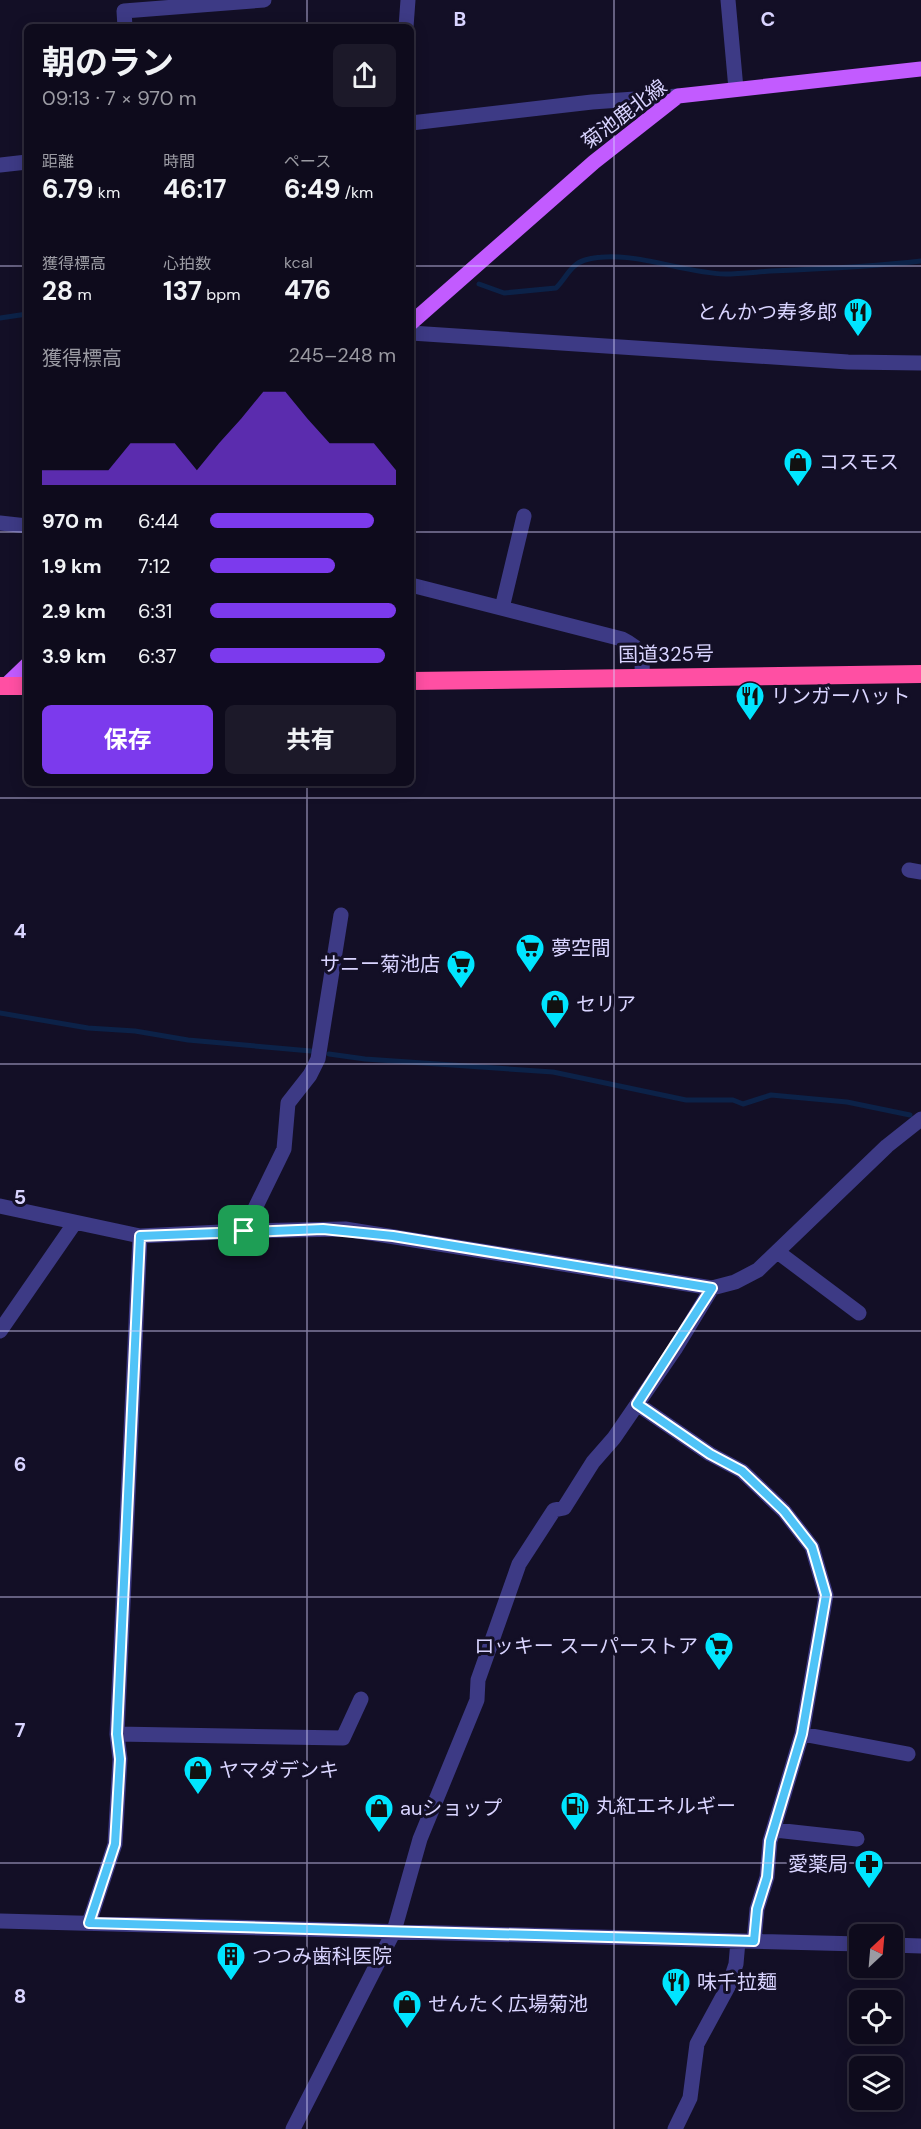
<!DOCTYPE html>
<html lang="ja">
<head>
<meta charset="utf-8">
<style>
  :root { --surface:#0e0b1c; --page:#1c1929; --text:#f1f3f6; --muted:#9b9ba3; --line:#2e2b3b; --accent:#7c3aed }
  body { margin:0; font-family:"DM Sans","Noto Sans JP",sans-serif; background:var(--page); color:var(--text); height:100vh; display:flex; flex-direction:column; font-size:22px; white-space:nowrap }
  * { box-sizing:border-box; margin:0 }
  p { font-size:20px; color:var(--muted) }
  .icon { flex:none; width:33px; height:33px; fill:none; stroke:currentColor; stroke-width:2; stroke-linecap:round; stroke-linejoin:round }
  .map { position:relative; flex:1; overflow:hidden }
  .details { position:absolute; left:24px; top:24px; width:390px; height:762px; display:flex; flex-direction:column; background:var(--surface); border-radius:9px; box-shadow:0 3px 15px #0003,0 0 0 2px var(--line) }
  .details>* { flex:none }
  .needle { width:39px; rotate:26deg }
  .fabs { position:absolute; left:849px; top:1924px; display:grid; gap:12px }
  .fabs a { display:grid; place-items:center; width:54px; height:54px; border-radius:9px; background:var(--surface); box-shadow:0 3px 15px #0003,0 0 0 2px var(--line); font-size:30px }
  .pin { position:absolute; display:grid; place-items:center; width:51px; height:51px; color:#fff; margin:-26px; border-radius:12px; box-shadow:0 3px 9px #0006 }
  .round { display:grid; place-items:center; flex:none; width:63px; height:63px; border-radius:9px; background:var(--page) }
  .headline { display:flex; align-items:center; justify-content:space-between; height:102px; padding:0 18px }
  h1 { font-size:33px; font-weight:700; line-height:45px }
  .figures { display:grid; grid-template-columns:repeat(3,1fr); gap:9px; height:102px; padding:6px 18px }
  .figures div { display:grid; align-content:center }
  .figures b { font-size:26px; font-weight:700 }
  .figures small { font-size:16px; font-weight:400 }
  .figures p { font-size:16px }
  .chart { height:168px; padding:12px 18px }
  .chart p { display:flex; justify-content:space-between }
  .chart svg { width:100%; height:108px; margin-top:6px; fill:var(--accent); opacity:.7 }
  .action { display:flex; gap:12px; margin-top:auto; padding:12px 18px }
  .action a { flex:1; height:69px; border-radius:9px; background:var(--accent); color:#fff; font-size:24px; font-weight:700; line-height:69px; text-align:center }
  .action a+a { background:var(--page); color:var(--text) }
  ul { padding:0 18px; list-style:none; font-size:20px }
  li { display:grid; grid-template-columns:96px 72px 1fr; align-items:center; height:45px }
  li i { height:15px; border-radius:8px; background:var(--accent) }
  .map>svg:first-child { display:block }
</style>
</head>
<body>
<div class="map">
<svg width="921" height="2129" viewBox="0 0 921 2129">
  <rect width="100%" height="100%" fill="#130f26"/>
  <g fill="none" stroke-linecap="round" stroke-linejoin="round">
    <path stroke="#0c2248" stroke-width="5" d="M 479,284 L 504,293 L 556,288 C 566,278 571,264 585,260 C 629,248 681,273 725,274 C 740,274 756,272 771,271 C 821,269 871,267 921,261
      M 0,318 L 27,314
      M 0,1013 L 88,1028 L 135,1031 L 188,1040 L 311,1051
      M 329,1054 L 365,1059 L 553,1072 L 686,1100 L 733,1100 L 743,1104 L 771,1095 L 847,1102 L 910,1115"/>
    <path stroke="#3d3a85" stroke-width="15" d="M 728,0 L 736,89
      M 125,27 L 124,11 L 264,0
      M 406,27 L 408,0
      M 411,123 L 592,102 L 678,96
      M 0,165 L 27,162
      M 411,333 L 848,362 L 921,363
      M 0,523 L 27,526
      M 411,585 L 622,639 C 642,649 643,654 642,676
      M 502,608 L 524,516
      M 909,870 L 921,872
      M 0,1206 L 140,1236 L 241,1231 L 345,1229 L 712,1288 L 735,1282 L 758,1270 L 887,1146 L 921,1119
      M 244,1231 L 284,1149 L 288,1103 L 310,1075 L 318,1059 L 341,915
      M 779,1253 L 859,1313
      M 0,1331 L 74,1224
      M 637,1404 L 710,1454 L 742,1471 L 784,1511 L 812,1547 L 826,1595 L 802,1734 L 770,1841 L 767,1877 L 757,1909 L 754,1941
      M 117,1734 L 343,1738 L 361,1699
      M 802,1734 L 908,1754
      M 775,1830 L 857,1839
      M 0,1921 L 860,1944
      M 89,1923 L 115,1844 L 120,1759 L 117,1734 L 140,1236
      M 892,1945 L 921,1946
      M 293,2129 L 394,1931 L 420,1839 L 477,1700 L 478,1680 L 519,1564 L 554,1510 L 564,1508 L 593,1462 L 614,1438 L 675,1349 L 712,1288
      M 675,2129 L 690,2098 L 697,2044 L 729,1985 L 736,1964 L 738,1941"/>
    <path stroke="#c25bff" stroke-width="15" d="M 411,323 L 594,162 L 678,96 L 921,69
      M 5,686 L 27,665"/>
    <path stroke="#ff4fa3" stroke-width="18" d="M 411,681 L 921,674
      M 0,686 L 27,686"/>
  </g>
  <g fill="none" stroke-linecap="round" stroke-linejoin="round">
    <g stroke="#fff" stroke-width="12">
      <path id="route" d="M 323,1229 L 393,1236 L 712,1288 L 637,1404 L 710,1454 L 742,1471 L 784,1511 L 812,1547 L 826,1595 L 802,1734 L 770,1841 L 767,1877 L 757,1909 L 754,1941 L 89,1923 L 115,1844 L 120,1759 L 117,1734 L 140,1236 Z"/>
    </g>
    <use href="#route" stroke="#4fc3f7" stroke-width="8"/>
  </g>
  <path fill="none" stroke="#d9d4ff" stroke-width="1.5" stroke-opacity="0.55" d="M 307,0 L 307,27M 614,0 L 614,2129M 0,266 L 27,266M 411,266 L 921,266M 0,532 L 27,532M 411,532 L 921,532M 307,783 L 307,2129M 0,798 L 921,798M 0,1064 L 921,1064M 0,1331 L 921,1331M 0,1597 L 921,1597M 0,1863 L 921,1863"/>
  <defs>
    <g id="restaurant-pin" transform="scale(1.5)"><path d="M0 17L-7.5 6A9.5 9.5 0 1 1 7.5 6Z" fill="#00e5ff" stroke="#130f26"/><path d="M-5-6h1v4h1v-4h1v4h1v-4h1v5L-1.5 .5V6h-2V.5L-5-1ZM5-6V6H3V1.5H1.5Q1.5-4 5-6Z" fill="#111"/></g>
    <g id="shop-pin" transform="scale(1.5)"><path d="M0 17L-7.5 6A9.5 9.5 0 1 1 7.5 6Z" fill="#00e5ff" stroke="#130f26"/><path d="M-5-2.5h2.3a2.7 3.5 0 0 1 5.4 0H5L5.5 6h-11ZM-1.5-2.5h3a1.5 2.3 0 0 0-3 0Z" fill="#111"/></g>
    <g id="supermarket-pin" transform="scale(1.5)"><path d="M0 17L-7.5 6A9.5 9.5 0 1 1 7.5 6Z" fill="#00e5ff" stroke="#130f26"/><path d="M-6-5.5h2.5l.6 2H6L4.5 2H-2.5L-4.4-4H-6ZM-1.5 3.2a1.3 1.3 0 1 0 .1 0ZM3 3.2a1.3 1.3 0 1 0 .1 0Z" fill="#111"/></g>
    <g id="fuel-pin" transform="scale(1.5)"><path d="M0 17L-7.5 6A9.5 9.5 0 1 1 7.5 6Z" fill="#00e5ff" stroke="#130f26"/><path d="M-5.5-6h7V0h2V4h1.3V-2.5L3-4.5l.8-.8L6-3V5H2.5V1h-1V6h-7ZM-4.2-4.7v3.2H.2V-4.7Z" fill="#111"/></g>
    <g id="pharmacy-pin" transform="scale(1.5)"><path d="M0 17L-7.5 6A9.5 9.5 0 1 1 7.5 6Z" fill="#00e5ff" stroke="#130f26"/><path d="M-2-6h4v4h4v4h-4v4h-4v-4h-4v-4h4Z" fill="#111"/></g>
    <g id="building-pin" transform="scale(1.5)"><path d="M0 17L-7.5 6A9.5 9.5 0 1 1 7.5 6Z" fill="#00e5ff" stroke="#130f26"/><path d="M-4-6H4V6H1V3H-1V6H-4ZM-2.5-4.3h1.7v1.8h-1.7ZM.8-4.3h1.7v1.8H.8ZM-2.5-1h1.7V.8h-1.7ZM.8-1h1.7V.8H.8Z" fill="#111"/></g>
  </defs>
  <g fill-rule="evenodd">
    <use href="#restaurant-pin" x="858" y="312"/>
    <use href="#shop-pin" x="798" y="462"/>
    <use href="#restaurant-pin" x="750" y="696"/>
    <use href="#supermarket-pin" x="530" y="948"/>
    <use href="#supermarket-pin" x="461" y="964"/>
    <use href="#shop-pin" x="555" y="1004"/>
    <use href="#supermarket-pin" x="719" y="1646"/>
    <use href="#shop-pin" x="198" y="1770"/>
    <use href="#fuel-pin" x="575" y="1806"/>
    <use href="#shop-pin" x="379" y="1808"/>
    <use href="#pharmacy-pin" x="869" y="1864"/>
    <use href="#building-pin" x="231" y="1956"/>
    <use href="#restaurant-pin" x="676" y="1982"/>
    <use href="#shop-pin" x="407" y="2004"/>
  </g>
  <g text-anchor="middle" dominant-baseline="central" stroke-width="6" stroke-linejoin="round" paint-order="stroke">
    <g font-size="20" fill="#d9d4ff" stroke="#130f26">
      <text transform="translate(624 114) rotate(-37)">菊池鹿北線</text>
      <text transform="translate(666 654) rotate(-1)">国道325号</text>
    </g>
    <g font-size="20" fill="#d9d4ff" stroke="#130f26" text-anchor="start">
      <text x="837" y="312" text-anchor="end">とんかつ寿多郎</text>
      <text x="819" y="462">コスモス</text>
      <text x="771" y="696">リンガーハット</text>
      <text x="551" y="948">夢空間</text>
      <text x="440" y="964" text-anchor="end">サニー菊池店</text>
      <text x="576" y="1004">セリア</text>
      <text x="698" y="1646" text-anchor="end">ロッキー スーパーストア</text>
      <text x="219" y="1770">ヤマダデンキ</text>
      <text x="596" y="1806">丸紅エネルギー</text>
      <text x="400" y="1808">auショップ</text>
      <text x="848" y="1864" text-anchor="end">愛薬局</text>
      <text x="252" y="1956">つつみ歯科医院</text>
      <text x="697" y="1982">味千拉麺</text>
      <text x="428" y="2004">せんたく広場菊池</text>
    </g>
  </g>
  <g font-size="20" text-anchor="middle" font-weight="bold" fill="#d9d4ff" stroke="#130f26" stroke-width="6" stroke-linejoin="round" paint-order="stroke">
    <text x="460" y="26">B</text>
    <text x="768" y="26">C</text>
    <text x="20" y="938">4</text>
    <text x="20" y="1204">5</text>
    <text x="20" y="1471">6</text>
    <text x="20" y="1737">7</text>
    <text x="20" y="2003">8</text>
  </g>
</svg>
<div class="fabs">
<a><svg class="needle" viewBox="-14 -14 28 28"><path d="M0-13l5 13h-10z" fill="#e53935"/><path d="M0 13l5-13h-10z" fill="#9b9ba3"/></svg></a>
<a><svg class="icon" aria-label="locate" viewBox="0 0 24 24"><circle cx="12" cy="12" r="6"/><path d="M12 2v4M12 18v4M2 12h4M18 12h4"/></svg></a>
<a><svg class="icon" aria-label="layers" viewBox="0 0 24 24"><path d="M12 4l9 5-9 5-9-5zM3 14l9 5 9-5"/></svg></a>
</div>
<div class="pin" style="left:244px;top:1231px;background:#1e9e55"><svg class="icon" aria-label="arrive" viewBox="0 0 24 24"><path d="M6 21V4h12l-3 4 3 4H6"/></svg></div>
<section class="details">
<div class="headline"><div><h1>朝のラン</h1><p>09:13 · 7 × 970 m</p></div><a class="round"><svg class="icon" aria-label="share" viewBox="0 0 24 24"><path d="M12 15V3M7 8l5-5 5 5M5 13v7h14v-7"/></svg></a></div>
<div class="figures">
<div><p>距離</p><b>6.79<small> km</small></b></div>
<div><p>時間</p><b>46:17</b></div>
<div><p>ペース</p><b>6:49<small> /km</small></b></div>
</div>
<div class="figures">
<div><p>獲得標高</p><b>28<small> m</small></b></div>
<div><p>心拍数</p><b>137<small> bpm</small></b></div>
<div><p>kcal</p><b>476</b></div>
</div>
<div class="chart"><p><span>獲得標高</span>245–248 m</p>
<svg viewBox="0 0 160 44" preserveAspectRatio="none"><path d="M0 44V38L10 38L20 38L30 38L40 27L50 27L60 27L70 38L80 27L90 17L100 6L110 6L120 17L130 27L140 27L150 27L160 38V44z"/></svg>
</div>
<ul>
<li><b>970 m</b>6:44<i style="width:88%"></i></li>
<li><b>1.9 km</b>7:12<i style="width:67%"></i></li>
<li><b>2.9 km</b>6:31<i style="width:100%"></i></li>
<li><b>3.9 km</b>6:37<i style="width:94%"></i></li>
</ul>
<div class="action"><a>保存</a><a>共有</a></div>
</section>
</div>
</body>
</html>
